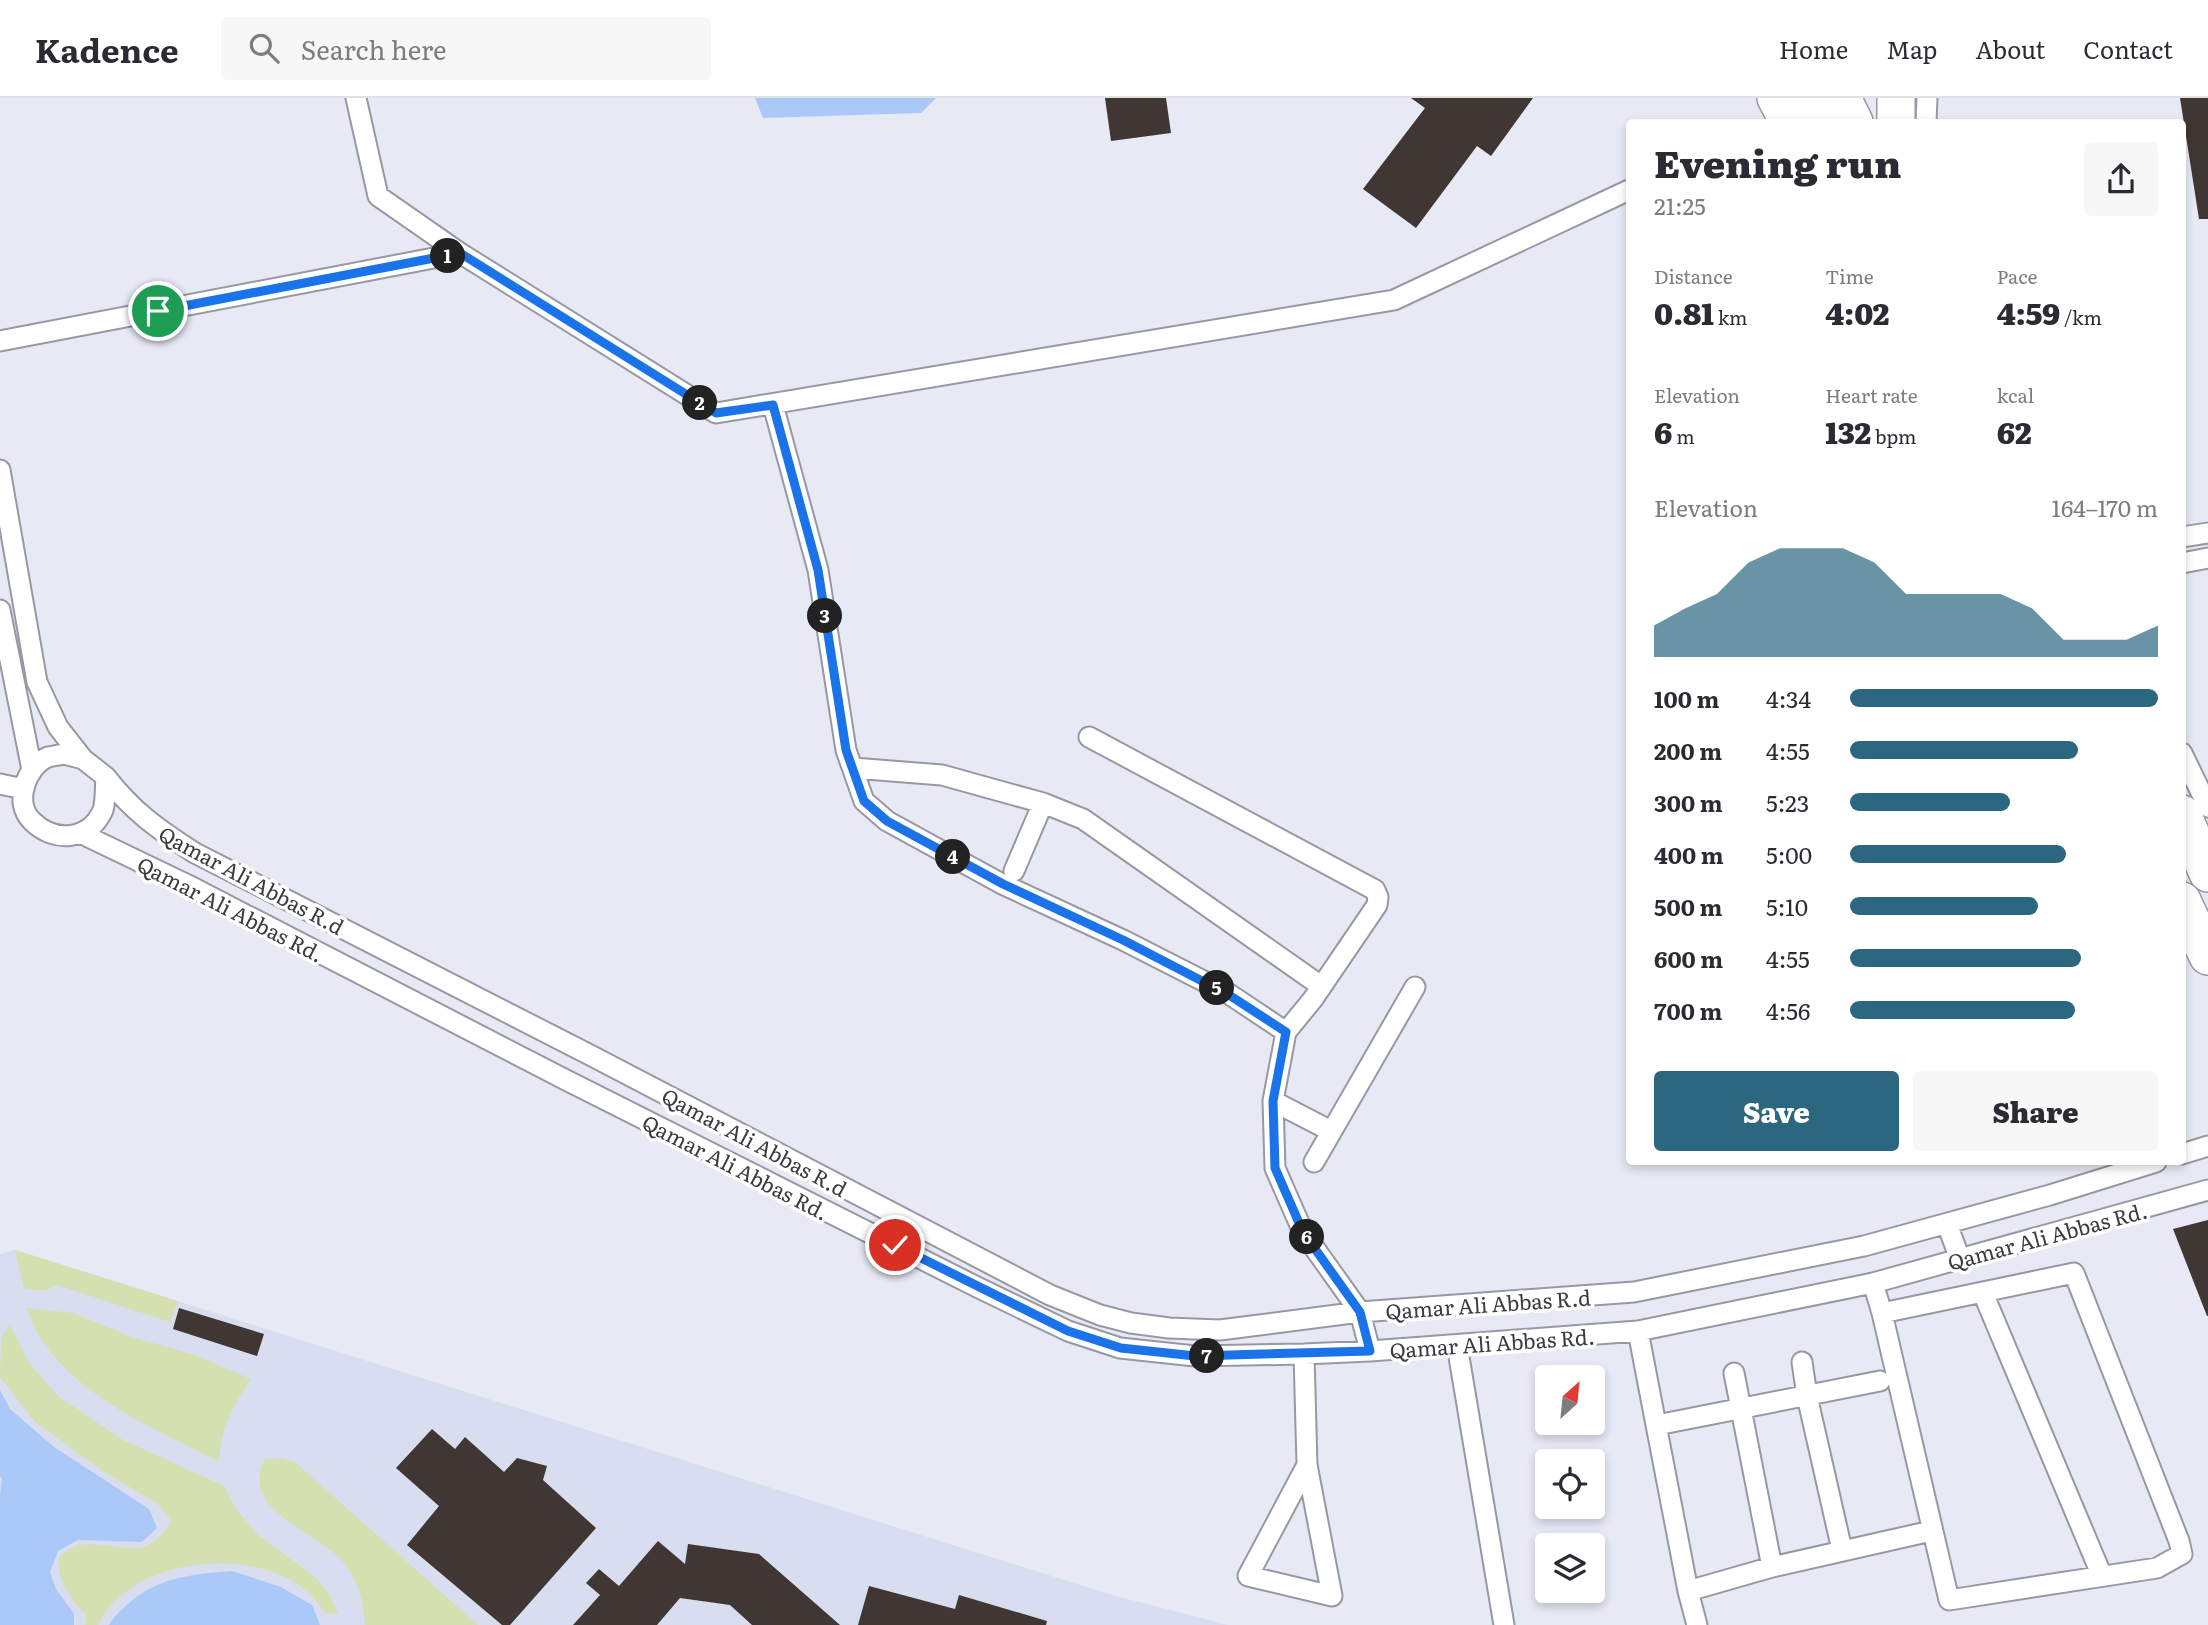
<!DOCTYPE html>
<html lang="en">
<head>
<meta charset="utf-8">
<style>
  :root { --surface:#fff; --page:#f7f7f7; --text:#2b2b33; --muted:#7c7c81; --line:#e1e1e2; --accent:#2b687f }
  body { margin:0; font-family:Literata,serif; background:var(--page); color:var(--text); height:100vh; display:flex; flex-direction:column; font-size:26px; white-space:nowrap }
  * { box-sizing:border-box; margin:0 }
  p { font-size:23px; color:var(--muted) }
  .icon { flex:none; width:38px; height:38px; fill:none; stroke:currentColor; stroke-width:2; stroke-linecap:round; stroke-linejoin:round }
  .map { position:relative; flex:1; overflow:hidden }
  .side { position:absolute; left:1626px; top:21px; width:560px; height:1046px; display:flex; flex-direction:column; background:var(--surface); border-radius:7px; box-shadow:0 4px 10px #0003 }
  .side>* { flex:none }
  .needle { width:46px; rotate:27deg }
  .buttons { position:absolute; left:1535px; top:1267px; display:grid; gap:14px }
  .buttons a { display:grid; place-items:center; width:70px; height:70px; border-radius:7px; background:var(--surface); box-shadow:0 4px 10px #0003; font-size:35px }
  .pin { position:absolute; display:grid; place-items:center; width:60px; height:60px; color:#fff; margin:-30px; border:4px solid #fff; border-radius:50%; box-shadow:0 2px 7px #0007 }
  .km { position:absolute; width:35px; height:35px; margin:-18px; border-radius:50%; background:#222; color:#fff; font-size:19px; line-height:35px; text-align:center }
  .round { display:grid; place-items:center; flex:none; width:74px; height:74px; border-radius:7px; background:var(--page) }
  .summary { display:flex; align-items:center; justify-content:space-between; height:119px; padding:0 28px }
  h1 { font-size:38px; font-weight:800; line-height:52px }
  .metrics { display:grid; grid-template-columns:repeat(3,1fr); gap:10px; height:119px; padding:7px 28px }
  .metrics div { display:grid; align-content:center }
  .metrics b { font-size:30px; font-weight:800 }
  .metrics small { font-size:19px; font-weight:400 }
  .metrics p { font-size:19px }
  .chart { height:196px; padding:14px 28px }
  .chart p { display:flex; justify-content:space-between }
  .chart svg { width:100%; height:126px; margin-top:7px; fill:var(--accent); opacity:.7 }
  .primary-button { display:flex; gap:14px; margin-top:auto; padding:14px 28px }
  .primary-button a { flex:1; height:80px; border-radius:7px; background:var(--accent); color:#fff; font-size:28px; font-weight:800; line-height:80px; text-align:center }
  .primary-button a+a { background:var(--page); color:var(--text) }
  ul { padding:0 28px; list-style:none; font-size:23px }
  li { display:grid; grid-template-columns:112px 84px 1fr; align-items:center; height:52px }
  li i { height:18px; border-radius:9px; background:var(--accent) }
  header { display:flex; align-items:center; gap:42px; box-sizing:border-box; height:98px; padding:0 35px; background:var(--surface); border-bottom:2px solid var(--line) }
  header strong { font-size:33px }
  nav { display:flex; gap:38px; margin-inline-start:auto; font-size:24px }
  .search { width:490px; height:63px; background:var(--page); display:flex; align-items:center; gap:18px; box-sizing:border-box; padding:0 24px; border-radius:7px; color:var(--muted); font-size:26px }
  .map>svg:first-child { display:block }
</style>
</head>
<body>
<header>
<strong>Kadence</strong>
<div class="search"><svg class="icon" aria-label="search" viewBox="0 0 24 24"><circle cx="10" cy="10" r="6"/><path d="M15 15l6 6"/></svg>Search here</div>
<nav><a>Home</a><a>Map</a><a>About</a><a>Contact</a></nav>
</header>
<div class="map">
<svg width="2208" height="1527" viewBox="0 0 2208 1527">
  <rect width="100%" height="100%" fill="#e7eaf5"/>
  <path fill="#d8ddef" d="M 15,1152 L 1112,1497 L 1228,1527 L 0,1527 L 0,1156 Z"/>
  <path fill="#d5e0b1" d="M 15,1152 L 178,1203 L 170,1224 L 57,1187 L 45,1192 L 24,1191 Z
    M 26,1210 L 73,1215 L 132,1239 L 195,1257 L 251,1281 C 233,1308 220,1332 219,1364 C 158,1332 84,1303 43,1244 C 36,1234 31,1221 26,1210 Z
    M 10,1227 L 30,1266 L 58,1298 L 123,1342 L 224,1388 L 236,1411 L 258,1437 L 314,1478 L 330,1497 L 338,1516 L 325,1515 C 283,1442 133,1452 98,1527 L 85,1527 L 87,1519 C 73,1500 54,1483 60,1458 C 66,1455 72,1448 79,1447 C 119,1442 147,1469 171,1422 L 158,1406 L 103,1373 L 35,1324 L 0,1279 L 1,1240 Z
    M 279,1360 L 295,1364 L 478,1527 L 365,1527 C 363,1504 359,1485 345,1466 C 321,1435 237,1412 265,1361 Z"/>
  <path fill="#abc9f8" d="M 755,0 L 936,0 L 921,15 L 763,20 Z
    M 0,1292 L 10,1311 L 54,1349 L 149,1411 L 157,1430 L 142,1444 L 78,1442 L 58,1453 L 50,1474 L 56,1491 L 74,1516 L 74,1527 L 0,1527 L 0,1397 L 2,1381 L 0,1378 Z
    M 232,1473 L 281,1489 L 312,1507 L 320,1527 L 109,1527 C 114,1518 121,1513 128,1506 C 157,1479 194,1476 232,1473 Z"/>
  <path fill="#403633" d="M 1105,0 L 1166,0 L 1171,35 L 1111,43 Z
    M 1411,0 L 1533,0 L 1491,58 L 1477,48 L 1416,130 L 1363,91 L 1425,10 Z
    M 2180,0 L 2208,0 L 2208,121 L 2199,121 Z
    M 2208,1122 L 2208,1218 L 2207,1218 L 2173,1131 Z
    M 179,1210 L 264,1236 L 257,1258 L 173,1231 Z
    M 432,1331 L 455,1351 L 465,1339 L 504,1374 L 517,1360 L 547,1368 L 543,1382 L 596,1430 L 510,1527 L 502,1527 L 407,1447 L 439,1408 L 396,1370 Z
    M 658,1443 L 685,1466 L 688,1446 L 759,1456 L 840,1527 L 752,1527 L 730,1507 L 680,1500 L 657,1527 L 573,1527 L 600,1497 L 586,1485 L 599,1471 L 619,1488 Z
    M 869,1488 L 955,1511 L 959,1497 L 1047,1523 L 1046,1527 L 858,1527 Z"/>
  <g fill="none" stroke-linecap="round" stroke-linejoin="round">
    <g stroke="#9699a3" stroke-width="23">
      <path id="street" d="M 356,0 L 378,98 L 460,155 L 716,315 L 1394,202 L 1629,92
        M 1926,24 L 1927,0
        M 0,243 L 460,155
        M 773,307 L 818,472 L 846,652 L 864,703 L 887,723 L 1002,786 L 1123,842 L 1229,896 L 1286,934
        M 0,372 L 37,584 L 58,629 L 83,661
        M 2182,439 L 2208,435
        M 2182,465 L 2208,460
        M 0,512 L 32,672
        M 1089,639 L 1375,792 L 1378,799 L 1377,807 L 1313,901 L 1286,934 L 1273,1003 L 1275,1070 L 1303,1134 L 1360,1214 L 1370,1253
        M 2182,655 L 2208,709
        M 64,656 L 83,661 L 106,679 C 105,689 106,702 103,712 C 90,742 55,746 32,723 C 13,705 26,668 48,659 C 53,658 59,657 64,656 Z
        M 853,670 L 942,677 L 1043,705 L 1083,721 L 1321,888
        M 106,679 C 132,713 159,732 195,755 L 592,958 L 1050,1197 L 1100,1217 L 1131,1225 L 1169,1230 L 1220,1232 L 1360,1214 L 1634,1194 L 1864,1148 L 2050,1097 L 2156,1064
        M 0,686 L 24,691
        M 82,736 L 188,787 L 566,982 L 977,1189 L 1068,1233 L 1120,1250 L 1195,1258 L 1304,1256 L 1370,1253 L 1638,1233 L 1873,1185 L 2208,1092
        M 1014,773 L 1043,705
        M 1273,1003 L 1331,1033
        M 2182,1056 L 2208,1048
        M 1314,1064 L 1415,889
        M 1947,1126 L 1960,1161
        M 1873,1185 L 1882,1215 L 1949,1502 L 2157,1470 L 2182,1456 L 2179,1443 L 2074,1175 L 1882,1215
        M 1983,1195 L 2102,1478
        M 1638,1233 L 1688,1493 L 1697,1527
        M 1457,1247 L 1504,1527
        M 1304,1256 L 1307,1367 L 1332,1498 L 1248,1478 L 1307,1367
        M 1802,1264 L 1807,1298 L 1842,1452
        M 1734,1275 L 1772,1469
        M 1657,1327 L 1880,1283
        M 1688,1493 L 1772,1469 L 1931,1433"/>
    </g>
    <g stroke="#9699a3" stroke-width="40">
      <path id="highway" d="M 1776,0 L 1789,24
        M 1809,0 L 1820,24
        M 1842,0 L 1854,24
        M 1896,24 L 1896,0
        M 2182,716 L 2208,775
        M 2182,803 L 2208,858"/>
    </g>
    <use href="#street" stroke="#fff" stroke-width="19"/>
    <use href="#highway" stroke="#fff" stroke-width="37"/>
  </g>
  <g fill="none" stroke-linecap="round" stroke-linejoin="round">
    <g stroke="#fff" stroke-width="14">
      <path id="route" d="M 158,213 L 460,155 L 716,315 L 773,307 L 818,472 L 846,652 L 864,703 L 887,723 L 1003,786 L 1123,842 L 1229,897 L 1286,934 L 1273,1003 L 1275,1070 L 1303,1134 L 1360,1214 L 1370,1253 L 1195,1258 L 1121,1250 L 1068,1233 L 895,1147"/>
    </g>
    <use href="#route" stroke="#1a73e8" stroke-width="9"/>
  </g>
  <g text-anchor="middle" dominant-baseline="central" stroke-width="7" stroke-linejoin="round" paint-order="stroke">
    <g font-size="21" fill="#3a3c40" stroke="#fff">
      <text transform="translate(252 781) rotate(28)">Qamar Ali Abbas R.d</text>
      <text transform="translate(231 810) rotate(27)">Qamar Ali Abbas Rd.</text>
      <text transform="translate(755 1043) rotate(28)">Qamar Ali Abbas R.d</text>
      <text transform="translate(736 1068) rotate(27)">Qamar Ali Abbas Rd.</text>
      <text transform="translate(2047 1137) rotate(-15)">Qamar Ali Abbas Rd.</text>
      <text transform="translate(1488 1205) rotate(-4)">Qamar Ali Abbas R.d</text>
      <text transform="translate(1492 1244) rotate(-4)">Qamar Ali Abbas Rd.</text>
    </g>
  </g>
</svg>
<div class="buttons">
<a><svg class="needle" viewBox="-14 -14 28 28"><path d="M0-13l5 13h-10z" fill="#e53935"/><path d="M0 13l5-13h-10z" fill="#7c7c81"/></svg></a>
<a><svg class="icon" aria-label="locate" viewBox="0 0 24 24"><circle cx="12" cy="12" r="6"/><path d="M12 2v4M12 18v4M2 12h4M18 12h4"/></svg></a>
<a><svg class="icon" aria-label="layers" viewBox="0 0 24 24"><path d="M12 4l9 5-9 5-9-5zM3 14l9 5 9-5"/></svg></a>
</div>
<div class="pin" style="left:158px;top:213px;background:#1e9e55"><svg class="icon" aria-label="arrive" viewBox="0 0 24 24"><path d="M6 21V4h12l-3 4 3 4H6"/></svg></div>
<div class="pin" style="left:895px;top:1147px;background:#d93025"><svg class="icon" aria-label="check" viewBox="0 0 24 24"><path d="M5 12l5 5 9-10"/></svg></div>
<b class="km" style="left:448px;top:158px">1</b>
<b class="km" style="left:700px;top:305px">2</b>
<b class="km" style="left:825px;top:518px">3</b>
<b class="km" style="left:953px;top:759px">4</b>
<b class="km" style="left:1217px;top:890px">5</b>
<b class="km" style="left:1307px;top:1139px">6</b>
<b class="km" style="left:1207px;top:1258px">7</b>
<section class="side">
<div class="summary"><div><h1>Evening run</h1><p>21:25</p></div><a class="round"><svg class="icon" aria-label="share" viewBox="0 0 24 24"><path d="M12 15V3M7 8l5-5 5 5M5 13v7h14v-7"/></svg></a></div>
<div class="metrics">
<div><p>Distance</p><b>0.81<small> km</small></b></div>
<div><p>Time</p><b>4:02</b></div>
<div><p>Pace</p><b>4:59<small> /km</small></b></div>
</div>
<div class="metrics">
<div><p>Elevation</p><b>6<small> m</small></b></div>
<div><p>Heart rate</p><b>132<small> bpm</small></b></div>
<div><p>kcal</p><b>62</b></div>
</div>
<div class="chart"><p><span>Elevation</span>164–170 m</p>
<svg viewBox="0 0 160 44" preserveAspectRatio="none"><path d="M0 44V33L10 27L20 22L30 11L40 6L50 6L60 6L70 11L80 22L90 22L100 22L110 22L120 27L130 38L140 38L150 38L160 33V44z"/></svg>
</div>
<ul>
<li><b>100 m</b>4:34<i style="width:100%"></i></li>
<li><b>200 m</b>4:55<i style="width:74%"></i></li>
<li><b>300 m</b>5:23<i style="width:52%"></i></li>
<li><b>400 m</b>5:00<i style="width:70%"></i></li>
<li><b>500 m</b>5:10<i style="width:61%"></i></li>
<li><b>600 m</b>4:55<i style="width:75%"></i></li>
<li><b>700 m</b>4:56<i style="width:73%"></i></li>
</ul>
<div class="primary-button"><a>Save</a><a>Share</a></div>
</section>
</div>
</body>
</html>
